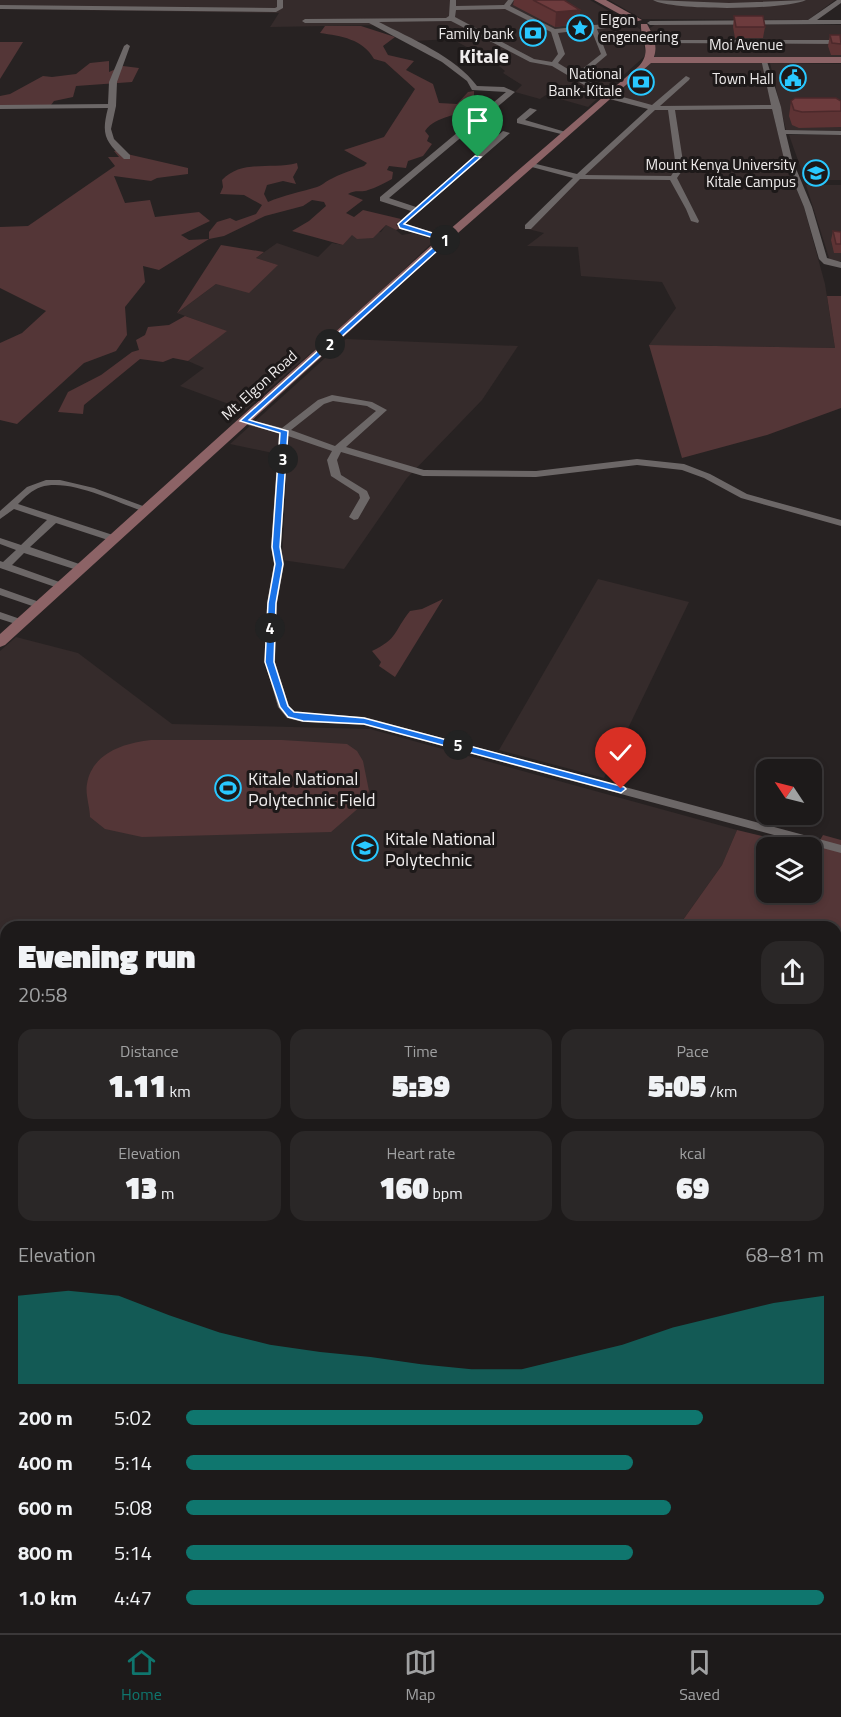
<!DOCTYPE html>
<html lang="en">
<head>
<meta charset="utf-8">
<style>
  :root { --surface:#1d1a1a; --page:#2a2727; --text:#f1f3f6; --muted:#a0a1a2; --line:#3b3839; --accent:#0f766e }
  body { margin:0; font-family:"Titillium Web",sans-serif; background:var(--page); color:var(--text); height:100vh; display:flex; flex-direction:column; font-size:22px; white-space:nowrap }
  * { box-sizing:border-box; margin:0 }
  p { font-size:20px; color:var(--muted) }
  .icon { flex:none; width:33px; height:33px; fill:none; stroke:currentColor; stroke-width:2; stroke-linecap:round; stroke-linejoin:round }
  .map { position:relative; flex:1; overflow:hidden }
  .details { position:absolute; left:0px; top:921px; width:842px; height:712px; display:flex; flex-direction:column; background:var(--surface); border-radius:18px 18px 0 0; box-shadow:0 3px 9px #0003,0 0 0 2px var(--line) }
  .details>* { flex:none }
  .needle { width:39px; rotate:305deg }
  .fabs { position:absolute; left:756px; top:759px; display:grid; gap:12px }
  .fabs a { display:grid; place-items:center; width:66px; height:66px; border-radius:12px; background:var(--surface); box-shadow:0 3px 9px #0003,0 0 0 2px var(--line); font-size:30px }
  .pin { position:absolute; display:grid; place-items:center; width:51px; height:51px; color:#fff; margin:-62px -26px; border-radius:50% 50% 50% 0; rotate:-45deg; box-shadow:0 0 6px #0007 }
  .pin .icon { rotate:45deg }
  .km { position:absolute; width:30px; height:30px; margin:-15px; border-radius:50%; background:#222; color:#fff; font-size:16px; line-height:30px; text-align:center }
  .round { display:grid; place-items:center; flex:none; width:63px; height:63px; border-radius:18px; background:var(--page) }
  .head { display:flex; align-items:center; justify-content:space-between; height:102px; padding:0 18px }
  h1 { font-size:33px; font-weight:800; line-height:45px }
  .metrics { display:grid; grid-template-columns:repeat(3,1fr); gap:9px; height:102px; padding:6px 18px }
  .metrics div { display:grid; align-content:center; border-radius:15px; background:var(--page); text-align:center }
  .metrics b { font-size:30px; font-weight:800 }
  .metrics small { font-size:16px; font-weight:400 }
  .metrics p { font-size:16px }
  .chart { height:168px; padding:12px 18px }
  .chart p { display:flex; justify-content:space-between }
  .chart svg { width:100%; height:108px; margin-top:6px; fill:var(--accent); opacity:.7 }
  ul { padding:0 18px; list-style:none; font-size:20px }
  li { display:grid; grid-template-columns:96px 72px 1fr; align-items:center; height:45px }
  li i { height:15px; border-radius:8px; background:var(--accent) }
  .menu { display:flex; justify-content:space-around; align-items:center; height:84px; border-top:2px solid var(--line); background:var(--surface); font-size:16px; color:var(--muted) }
  .menu a { display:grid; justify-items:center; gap:3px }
  .menu .current { color:var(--accent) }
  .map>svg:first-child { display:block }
</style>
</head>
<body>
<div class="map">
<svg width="841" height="1633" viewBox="0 0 841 1633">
  <rect width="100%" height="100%" fill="#272222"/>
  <path fill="#352b2b" d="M 0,0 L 590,0 L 640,29 L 646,55 L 588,107 L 546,95 L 540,99 L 515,92 L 522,85 L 503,73 L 505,71 L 494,62 L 452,39 L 413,41 L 385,25 L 270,27 L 279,13 L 0,9 Z
    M 609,0 L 835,0 L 808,20 L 642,19 Z
    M 656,24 L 841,25 L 841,58 L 761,58 L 773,106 L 654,107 L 772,109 L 785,162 L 804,207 L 825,284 L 835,348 L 649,345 L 676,308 L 662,282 L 581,276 L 578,247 L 527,246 L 544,233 L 524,228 L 649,108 L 611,100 L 652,61 L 655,56 L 650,28 Z
    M 770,63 L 841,64 L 841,131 L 786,130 Z
    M 789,135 L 841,135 L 841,180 L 805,180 Z
    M 806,185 L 841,185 L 841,261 L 830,261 Z
    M 386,225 L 396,230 L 402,235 L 413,233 L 435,240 L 363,308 L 245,410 L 180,386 L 204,368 L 188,361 L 226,331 L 177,313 L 216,284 L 277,265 L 256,258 L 277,243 L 318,257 L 332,243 L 343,245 L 352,234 L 381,232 Z
    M 346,339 L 518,346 L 482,400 L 407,478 L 344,569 L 282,560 L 288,441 L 273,453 L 230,444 Z
    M 598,579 L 689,602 L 604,778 L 499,750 Z
    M 16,637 L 78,653 L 172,724 L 370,729 L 737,830 L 722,865 L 678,927 L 6,927 L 6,1048 L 0,1049 L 0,651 Z
    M 6,1060 L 6,1150 L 0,1143 L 0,1080 Z"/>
  <path fill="#543637" d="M 325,26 L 361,26 L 395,37 L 383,46 L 388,55 L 414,61 L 406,70 L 433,84 L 439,103 L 457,104 L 468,92 L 474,91 L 474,96 L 468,99 L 470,104 C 458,119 437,114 425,131 L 429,136 L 427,141 L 432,144 L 423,156 L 408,161 L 406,168 L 389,166 L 387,170 L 393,172 L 392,179 C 384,183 376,188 368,190 C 361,193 356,189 348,194 L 363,200 L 346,213 L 354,217 L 363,210 L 401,219 L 396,225 L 401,228 L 396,230 L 386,225 L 373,238 L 357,239 L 352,235 L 343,245 L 292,231 L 309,221 L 326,206 L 324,202 L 312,200 L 303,206 L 265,216 L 224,236 L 209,239 L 159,270 L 143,266 L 145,282 L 125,307 L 127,335 L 116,351 L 84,363 L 17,424 L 0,420 L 0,343 L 22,333 L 46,311 L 0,288 L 0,227 L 28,226 L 115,166 L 108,157 L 119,157 L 114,151 L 124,150 L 127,154 L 188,168 L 188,174 L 157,178 L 151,181 L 114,176 L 125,203 L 150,200 L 155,217 L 199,212 L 210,221 L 181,235 L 189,240 L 209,239 L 209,232 L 217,222 L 230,218 L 236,221 L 256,214 L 262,205 L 244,195 L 220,194 L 223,187 L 222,180 C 242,159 272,170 297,163 L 298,168 L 293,177 L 296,184 L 283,181 L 267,185 L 264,194 L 268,202 C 284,195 301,192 317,187 C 321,186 325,182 329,180 C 340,174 352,170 364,166 L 367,163 L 344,150 L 384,137 L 415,89 L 385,62 L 374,59 C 363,39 341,36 320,33 Z
    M 0,42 L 23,42 L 0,79 Z
    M 109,61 L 109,72 L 123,66 L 139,68 L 132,82 L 76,86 L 73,97 L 54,101 L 51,105 L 0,105 L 0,96 L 10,94 L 43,76 L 52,77 L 76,74 L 90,63 Z
    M 221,245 L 264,252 L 256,258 L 278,265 L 249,293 L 216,284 L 177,313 Z
    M 827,296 L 841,296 L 841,408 L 767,435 L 682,458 L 649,345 L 835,348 Z
    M 185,316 L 227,331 L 188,361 L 173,358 L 163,362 L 140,359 L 84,405 L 83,414 L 58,412 L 68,392 L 101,375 L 132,352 L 139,350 L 136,340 L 145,335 L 148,327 L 169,325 Z
    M 443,599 L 395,677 L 379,666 L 381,662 L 372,651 C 399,638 393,632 410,611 L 422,609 Z
    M 151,740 L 282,740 L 347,744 L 357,751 L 363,761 L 369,791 L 362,805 L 331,832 L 142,837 L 105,829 L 90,817 C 90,807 85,794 87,784 C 92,753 124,743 151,740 Z
    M 737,830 L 808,847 L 766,848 L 766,892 L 812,892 L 812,848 L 815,849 L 823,835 L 841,840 L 841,1004 L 836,1004 L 836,927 L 678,927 L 722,865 Z
    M 0,1298 L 6,1298 L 6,1543 L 0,1542 Z"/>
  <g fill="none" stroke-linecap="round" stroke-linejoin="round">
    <path fill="#6c6767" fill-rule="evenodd" d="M 277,0 L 283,0 L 283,8 L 276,12 L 0,9 L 0,5 L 275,8 L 277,7 Z
      M 450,0 L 456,0 L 456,6 L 504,5 L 508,0 L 514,0 L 510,6 L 555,29 L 586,26 L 544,0 L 552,0 L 594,25 L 636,22 L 637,23 L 634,25 L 597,29 L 607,55 L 581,77 L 612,94 L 652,105 L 686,76 L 690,78 L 689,80 L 660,106 L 771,105 L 761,59 L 766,58 L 781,107 L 785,130 L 841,131 L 841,135 L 786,134 L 792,159 L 812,207 L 827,258 L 841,262 L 841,268 L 824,264 L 819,259 L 804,207 L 784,159 L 772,109 L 675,110 L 684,168 L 677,178 L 699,221 L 698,223 L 691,221 L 686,209 L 670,180 L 580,179 L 531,229 L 525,229 L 525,225 L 573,178 L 528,166 L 528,162 L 577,174 L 648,109 L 606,98 L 552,66 L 530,62 L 451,21 L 379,22 C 410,38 456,57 477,86 L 504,87 L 515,92 L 389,198 L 416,207 L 503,131 L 510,133 L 405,224 L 449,237 L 449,241 L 400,229 L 397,224 L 411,211 L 380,201 L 380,197 L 506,92 L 472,90 L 467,81 L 442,62 L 369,23 L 305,23 L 302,21 L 305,19 L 446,18 L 449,16 ZM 505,9 L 551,32 L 558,54 L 552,62 L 534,59 L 455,17 L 456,10 ZM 591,29 L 601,54 L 576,74 L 558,63 L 565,54 L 558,33 ZM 655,110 L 668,110 L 676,168 L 671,176 L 585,175 Z
      M 653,0 L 729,3 L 806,0 C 787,10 672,11 653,0 Z
      M 837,0 L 841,0 L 841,3 L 817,20 L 841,20 L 841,24 L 650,25 L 647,23 L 650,21 L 808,20 Z
      M 651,40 L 841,40 L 841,44 L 649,43 L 649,41 Z
      M 127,44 L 130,46 L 117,82 L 116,106 L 111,129 L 114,139 L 130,155 L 130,159 L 124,159 C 105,141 101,135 108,108 L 0,109 L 0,105 L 108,104 L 109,82 L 124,46 Z
      M 530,108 L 537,110 L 525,120 L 569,133 L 565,135 L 517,123 L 517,119 Z
      M 332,395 L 372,402 L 387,410 L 346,447 L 424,470 L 536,471 L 637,459 L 684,464 L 710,474 L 747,494 L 841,520 L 841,526 L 741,498 L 704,478 L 682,470 L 637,465 L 536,477 L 423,476 L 341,452 L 337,460 L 341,475 L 367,491 L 370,498 L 358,519 L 354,520 L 349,517 L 360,498 L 359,494 L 331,476 L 327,460 L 332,451 L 288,436 L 281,547 L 284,564 L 277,603 L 275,662 L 289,706 L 295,712 L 364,717 L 841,845 L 841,853 L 364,725 L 303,722 L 287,718 L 278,707 L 265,662 L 267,603 L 274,564 L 271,547 L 279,433 L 240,423 L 238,421 L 243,418 L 282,428 L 318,400 ZM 333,401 L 367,406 L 376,411 L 335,446 L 291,430 L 324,404 Z
      M 46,480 L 60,480 L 94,488 L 151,509 L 150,511 L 142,511 C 116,502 69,478 41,487 C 32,490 25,497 18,504 L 119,537 L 120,539 L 115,542 L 111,541 L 56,523 L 30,547 L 85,566 L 86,568 L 85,570 L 77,570 L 24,553 L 12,565 L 65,584 L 66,586 L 65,588 L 61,589 L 0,568 L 0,561 L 3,562 L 16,550 L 0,544 L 0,538 L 21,545 L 47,520 L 14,509 L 0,519 L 0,511 L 27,487 Z
      M 0,588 L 45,604 L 46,606 L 41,609 L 0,595 Z
      M 0,612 L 26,621 L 27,623 L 22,626 L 0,619 Z
      M 6,1370 L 6,1422 L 0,1425 L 0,1373 Z
      M 0,1541 L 6,1541 L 6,1557 L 0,1557 Z
      M 836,1593 L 841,1593 L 841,1611 L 836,1610 Z
      M 108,1628 L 125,1628 L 126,1633 L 108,1633 Z"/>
    <path fill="#8c6366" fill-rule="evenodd" d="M 594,0 L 606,0 L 642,20 L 634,22 Z
      M 641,24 L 647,24 C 653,35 658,45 654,57 L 841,57 L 841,63 L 651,63 L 442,247 L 5,645 L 0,647 L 0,634 L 434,243 L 639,66 C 653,50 640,40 641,24 Z"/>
  </g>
  <path fill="#5e3334" d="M 514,0 L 564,0 L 580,10 L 579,24 L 555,27 L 513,5 Z
    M 734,16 L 765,27 L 763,38 L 735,38 L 733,27 Z
    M 830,35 L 841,37 L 841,55 L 831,55 L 828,46 Z
    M 791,101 L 841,101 L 841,127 L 799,128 L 792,125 L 789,116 Z
    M 833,231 L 841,232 L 841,253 L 834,253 L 831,240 Z"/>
  <path fill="#4c292b" d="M 580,10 L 579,24 L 555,27 L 556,12 Z"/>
  <path fill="#6d3b3d" stroke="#4c292b" stroke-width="1.5" d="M 533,0 L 564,0 L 580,10 L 556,12 Z
    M 734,16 L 763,16 L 765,27 L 736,27 Z
    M 830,35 L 840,35 L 841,44 L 832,43 Z
    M 795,98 L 836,98 L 841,101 L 841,111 L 802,112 L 794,110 L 791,101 Z
    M 833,231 L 841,232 L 841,244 L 836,244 Z"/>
  <path fill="#1a73e8" stroke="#fff" stroke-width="1.5" d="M 475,156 L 481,157 L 404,224 L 448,238 L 448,241 L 249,420 L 288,431 L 280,547 L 283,564 L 276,603 L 274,662 L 288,706 L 294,712 L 364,718 L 624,787 L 626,789 L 621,793 L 364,724 L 303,721 L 288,717 L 280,707 L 265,662 L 268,603 L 275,564 L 272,547 L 280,433 L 240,421 L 441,240 L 400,228 L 398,224 Z"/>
  <defs>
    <g id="sight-ring" transform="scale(1.35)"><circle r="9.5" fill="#1d1919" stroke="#29c8ff" stroke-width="1.5"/><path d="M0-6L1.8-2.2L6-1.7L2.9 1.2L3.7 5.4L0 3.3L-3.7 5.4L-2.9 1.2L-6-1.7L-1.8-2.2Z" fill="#29c8ff"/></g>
    <g id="bank-ring" transform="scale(1.35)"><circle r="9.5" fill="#1d1919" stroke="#29c8ff" stroke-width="1.5"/><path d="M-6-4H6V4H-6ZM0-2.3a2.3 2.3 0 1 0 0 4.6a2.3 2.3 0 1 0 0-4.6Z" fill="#29c8ff"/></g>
    <g id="civic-ring" transform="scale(1.35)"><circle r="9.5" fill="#1d1919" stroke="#29c8ff" stroke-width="1.5"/><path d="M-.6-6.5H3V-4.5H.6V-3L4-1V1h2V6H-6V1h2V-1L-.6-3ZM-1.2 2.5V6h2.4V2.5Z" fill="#29c8ff"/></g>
    <g id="university-ring" transform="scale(1.35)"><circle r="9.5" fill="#1d1919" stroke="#29c8ff" stroke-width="1.5"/><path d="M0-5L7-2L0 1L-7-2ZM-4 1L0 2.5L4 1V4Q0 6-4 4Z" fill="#29c8ff"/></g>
    <g id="stadium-ring" transform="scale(1.35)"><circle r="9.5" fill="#1d1919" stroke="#29c8ff" stroke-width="1.5"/><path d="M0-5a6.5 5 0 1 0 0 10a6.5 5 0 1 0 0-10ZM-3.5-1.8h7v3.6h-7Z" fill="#29c8ff"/></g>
  </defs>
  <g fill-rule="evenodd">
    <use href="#sight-ring" x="580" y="28"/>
    <use href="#bank-ring" x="533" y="33"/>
    <use href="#civic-ring" x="793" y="78"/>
    <use href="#bank-ring" x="641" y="82"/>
    <use href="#university-ring" x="816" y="173"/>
    <use href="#stadium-ring" x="228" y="788"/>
    <use href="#university-ring" x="365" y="848"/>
  </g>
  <g text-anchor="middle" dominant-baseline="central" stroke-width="6" stroke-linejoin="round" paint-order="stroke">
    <g font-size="15" fill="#efecec" stroke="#1d1919" text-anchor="end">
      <text x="600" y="19" text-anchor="start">Elgon<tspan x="600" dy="17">engeneering</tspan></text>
      <text x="514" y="33">Family bank</text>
      <text x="622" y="73">National<tspan x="622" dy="17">Bank-Kitale</tspan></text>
      <text x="774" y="78">Town Hall</text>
      <text x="796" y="164">Mount Kenya University<tspan x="796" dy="17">Kitale Campus</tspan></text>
    </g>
    <g font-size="15" fill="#efecec" stroke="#1d1919">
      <text x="746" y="44">Moi Avenue</text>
      <text transform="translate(259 385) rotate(-42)">Mt. Elgon Road</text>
    </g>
    <g font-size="18" fill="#efecec" stroke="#1d1919" text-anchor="start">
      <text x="248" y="778">Kitale National<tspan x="248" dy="21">Polytechnic Field</tspan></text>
      <text x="385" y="838">Kitale National<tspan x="385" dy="21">Polytechnic</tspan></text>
    </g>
    <g font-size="20" font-weight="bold" fill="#efecec" stroke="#1d1919">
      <text x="484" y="55">Kitale</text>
    </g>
  </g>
</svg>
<div class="fabs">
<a><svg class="needle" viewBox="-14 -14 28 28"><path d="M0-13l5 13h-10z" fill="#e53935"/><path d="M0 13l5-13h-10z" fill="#a0a1a2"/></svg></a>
<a><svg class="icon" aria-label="layers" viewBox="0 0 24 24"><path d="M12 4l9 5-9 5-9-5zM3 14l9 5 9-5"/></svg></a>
</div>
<div class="pin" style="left:478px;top:157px;background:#1e9e55"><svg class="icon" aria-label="arrive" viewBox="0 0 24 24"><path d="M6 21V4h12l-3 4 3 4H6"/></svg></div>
<div class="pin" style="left:621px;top:789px;background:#d93025"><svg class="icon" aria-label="check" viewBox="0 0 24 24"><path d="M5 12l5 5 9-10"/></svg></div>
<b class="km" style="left:445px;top:240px">1</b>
<b class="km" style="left:330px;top:344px">2</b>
<b class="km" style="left:283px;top:459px">3</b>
<b class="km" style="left:270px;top:628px">4</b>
<b class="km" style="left:458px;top:745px">5</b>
<section class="details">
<div class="head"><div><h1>Evening run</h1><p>20:58</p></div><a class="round"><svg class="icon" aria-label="share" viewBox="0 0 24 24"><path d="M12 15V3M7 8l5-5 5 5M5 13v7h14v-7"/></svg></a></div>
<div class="metrics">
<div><p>Distance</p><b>1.11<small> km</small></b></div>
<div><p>Time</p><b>5:39</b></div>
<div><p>Pace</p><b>5:05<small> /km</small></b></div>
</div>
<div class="metrics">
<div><p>Elevation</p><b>13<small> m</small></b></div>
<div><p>Heart rate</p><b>160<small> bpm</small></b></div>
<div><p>kcal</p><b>69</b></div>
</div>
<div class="chart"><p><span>Elevation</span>68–81 m</p>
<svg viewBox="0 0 160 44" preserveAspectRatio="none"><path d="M0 44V8L10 6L20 8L30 16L40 23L50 28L60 31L70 33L80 36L90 38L100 38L110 33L120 28L130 21L140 16L150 11L160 8V44z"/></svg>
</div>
<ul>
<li><b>200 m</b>5:02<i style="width:81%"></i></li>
<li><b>400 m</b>5:14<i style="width:70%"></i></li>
<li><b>600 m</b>5:08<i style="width:76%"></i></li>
<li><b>800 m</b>5:14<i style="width:70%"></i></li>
<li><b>1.0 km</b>4:47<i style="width:100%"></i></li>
</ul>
</section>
</div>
<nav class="menu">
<a class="current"><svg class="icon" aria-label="home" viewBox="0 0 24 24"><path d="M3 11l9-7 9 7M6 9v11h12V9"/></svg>Home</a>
<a><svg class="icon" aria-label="map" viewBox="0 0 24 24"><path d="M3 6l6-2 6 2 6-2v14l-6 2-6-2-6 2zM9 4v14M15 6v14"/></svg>Map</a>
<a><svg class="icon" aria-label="saved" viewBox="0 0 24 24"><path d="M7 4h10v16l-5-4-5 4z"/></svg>Saved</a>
</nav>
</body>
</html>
